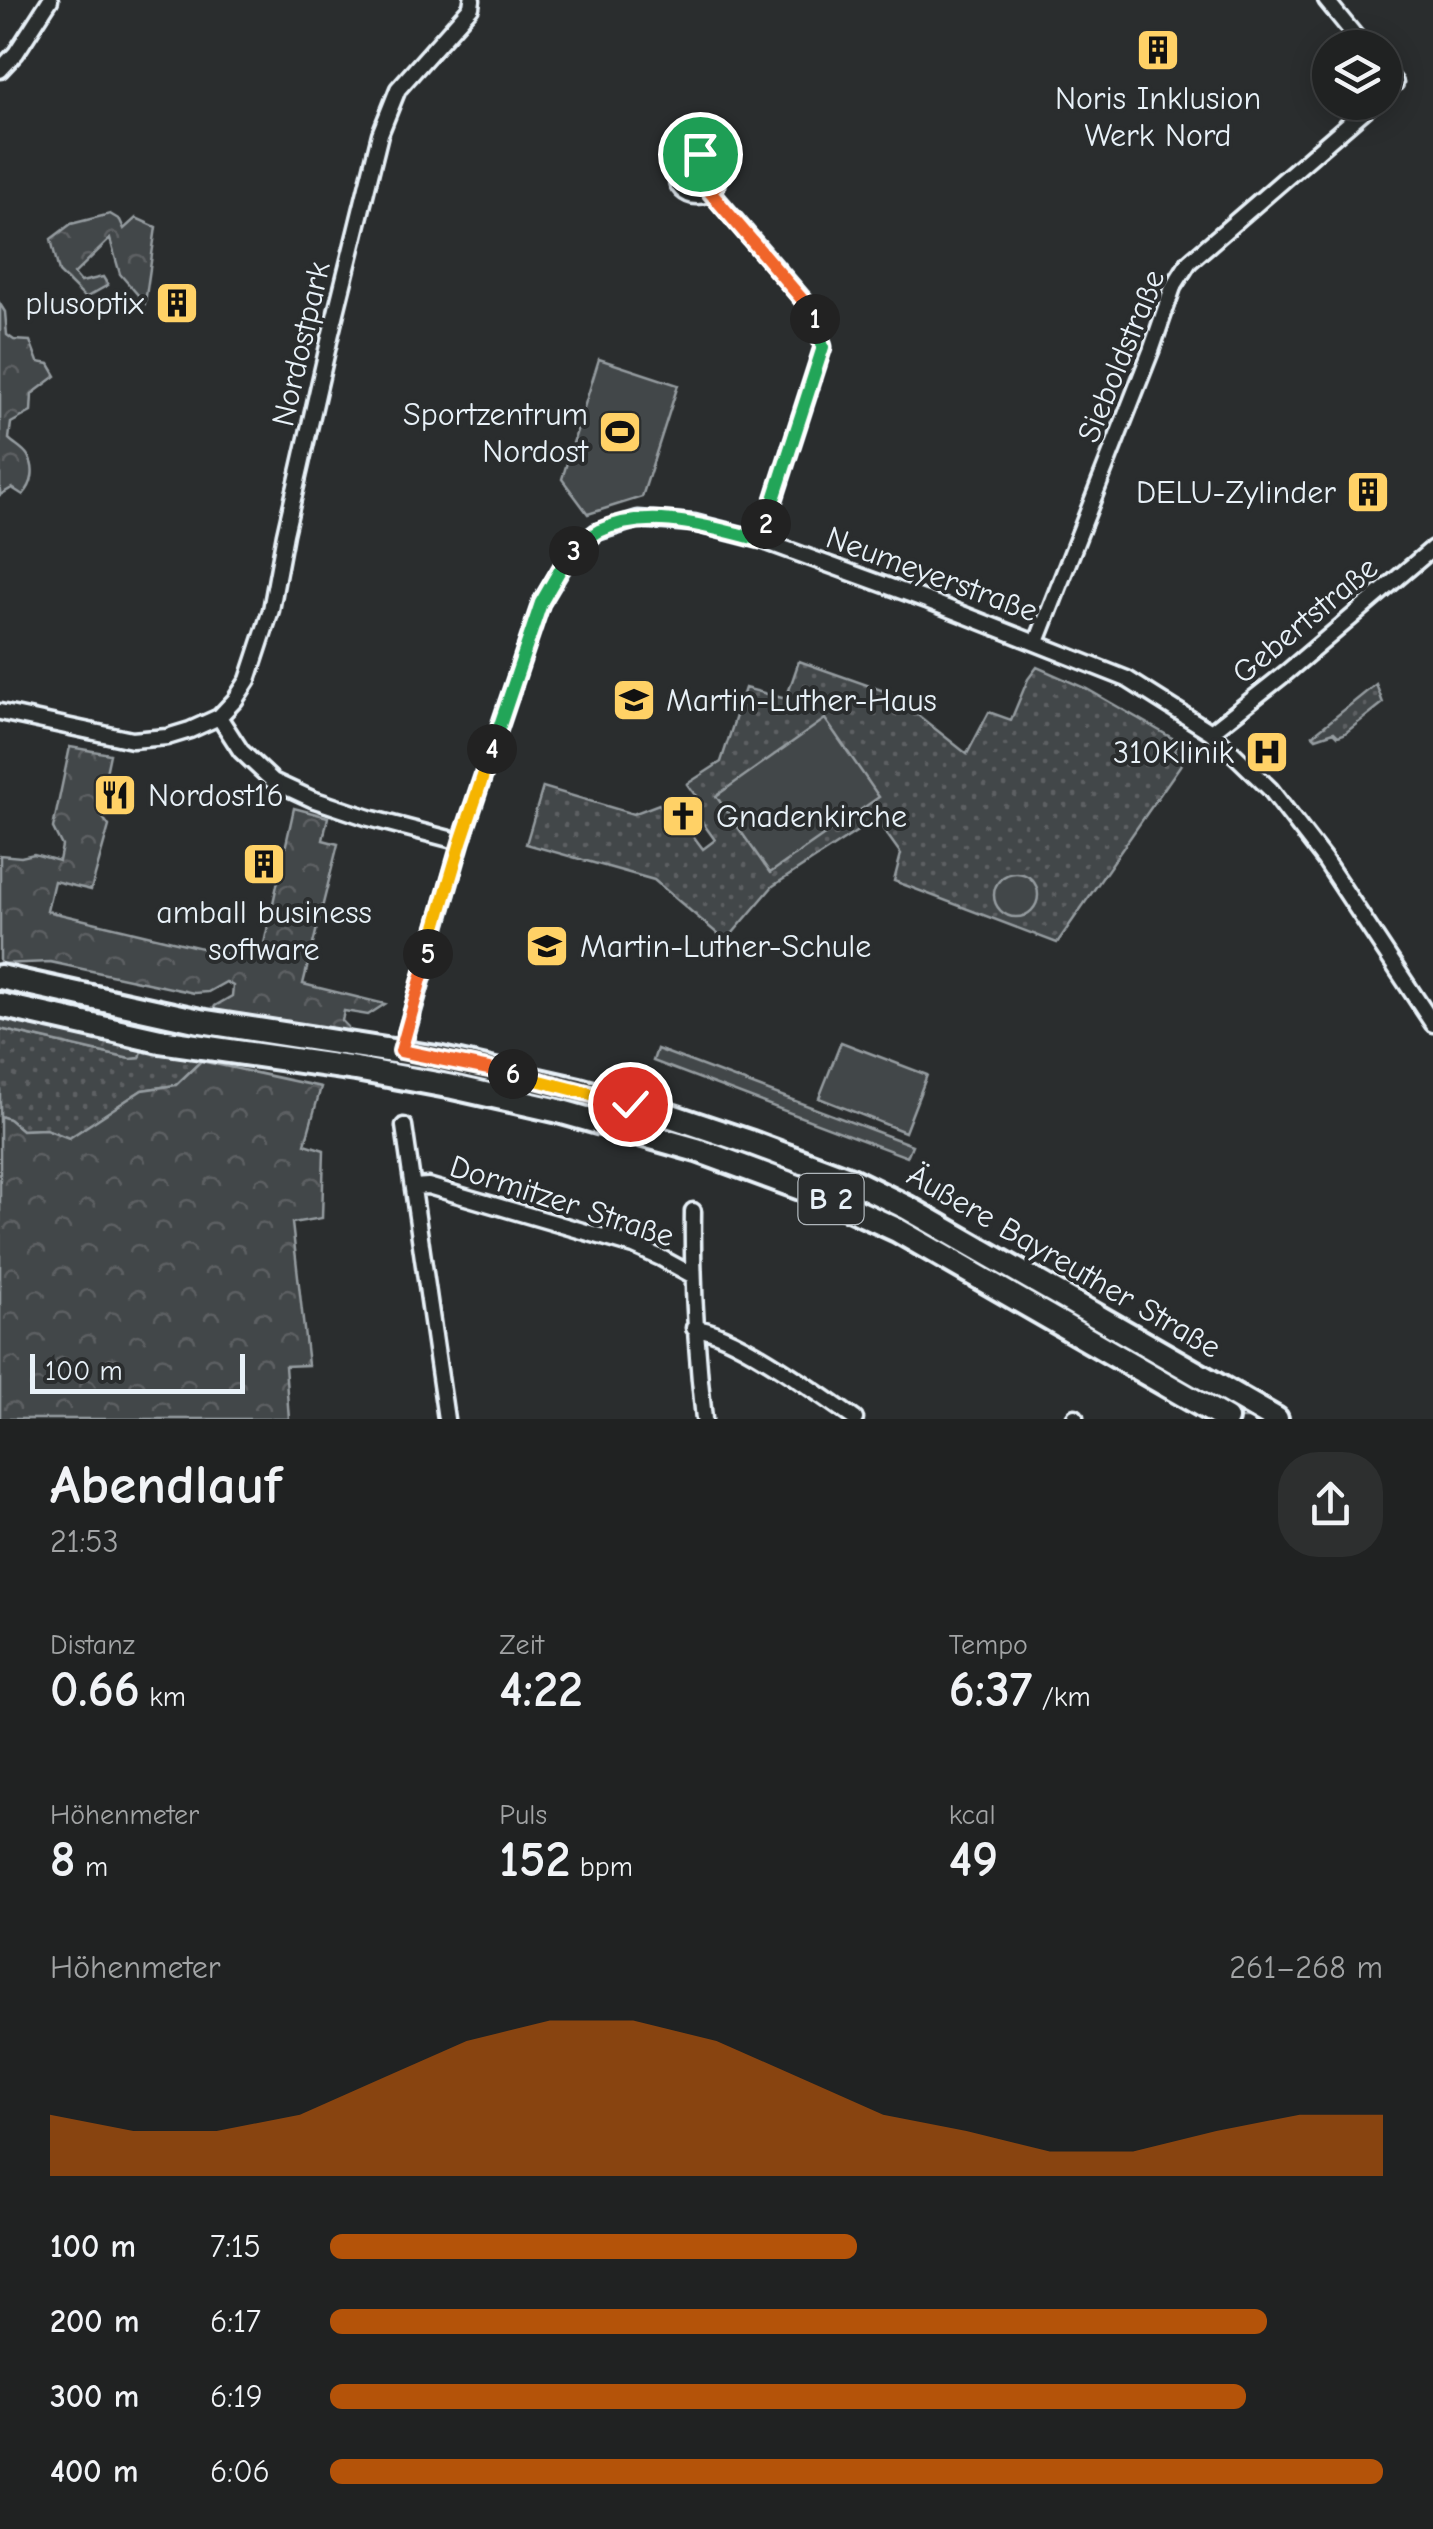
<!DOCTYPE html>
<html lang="de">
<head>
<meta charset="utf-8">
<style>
  :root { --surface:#202222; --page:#2d2f2f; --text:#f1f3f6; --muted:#a2a4a5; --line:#3d3f40; --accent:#b45309 }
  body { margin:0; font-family:"Comic Neue",sans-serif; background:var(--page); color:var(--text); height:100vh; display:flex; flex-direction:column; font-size:38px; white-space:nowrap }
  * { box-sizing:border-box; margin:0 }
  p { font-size:32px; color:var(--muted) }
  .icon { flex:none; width:55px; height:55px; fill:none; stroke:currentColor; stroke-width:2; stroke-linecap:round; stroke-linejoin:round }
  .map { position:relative; height:1419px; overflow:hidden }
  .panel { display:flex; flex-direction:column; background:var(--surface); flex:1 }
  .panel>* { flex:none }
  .tools { position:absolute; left:1312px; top:30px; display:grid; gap:20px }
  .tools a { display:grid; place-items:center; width:90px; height:90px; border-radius:50%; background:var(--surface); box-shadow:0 5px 25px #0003,0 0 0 2px var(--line); font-size:50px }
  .scale { position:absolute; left:30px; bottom:25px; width:215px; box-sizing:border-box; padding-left:10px; border:5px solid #e8f1f8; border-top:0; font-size:28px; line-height:35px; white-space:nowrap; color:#e8f1f8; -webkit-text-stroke:8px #2a2d2e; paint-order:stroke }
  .pin { position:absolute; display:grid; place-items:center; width:85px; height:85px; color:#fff; margin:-42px; border:5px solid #fff; border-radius:50%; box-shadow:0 2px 10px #0007 }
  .km { position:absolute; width:50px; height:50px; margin:-25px; border-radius:50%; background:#222; color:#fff; font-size:28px; line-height:50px; text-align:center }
  .round { display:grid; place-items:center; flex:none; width:105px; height:105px; border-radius:40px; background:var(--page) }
  .overview { display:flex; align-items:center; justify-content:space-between; height:170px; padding:0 50px }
  h1 { font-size:55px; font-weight:700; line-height:75px }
  .figures { display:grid; grid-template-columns:repeat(3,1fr); gap:15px; height:170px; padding:10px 50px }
  .figures div { display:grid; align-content:center }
  .figures b { font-size:50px; font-weight:700 }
  .figures small { font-size:28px; font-weight:400 }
  .figures p { font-size:28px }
  .chart { height:280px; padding:20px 50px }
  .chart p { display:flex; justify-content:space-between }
  .chart svg { width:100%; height:180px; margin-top:10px; fill:var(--accent); opacity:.7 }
  ul { padding:0 50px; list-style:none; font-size:32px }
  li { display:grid; grid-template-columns:160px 120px 1fr; align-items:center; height:75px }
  li i { height:25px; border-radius:12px; background:var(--accent) }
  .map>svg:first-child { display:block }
</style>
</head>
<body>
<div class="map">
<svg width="1433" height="1419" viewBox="0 0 1433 1419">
  <defs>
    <pattern id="green-dots" width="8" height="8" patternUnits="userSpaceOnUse" patternTransform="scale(2.5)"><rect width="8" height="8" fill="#424648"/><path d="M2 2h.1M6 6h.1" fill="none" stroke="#5d6163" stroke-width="1.8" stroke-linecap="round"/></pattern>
    <pattern id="forest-crowns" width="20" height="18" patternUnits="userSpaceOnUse" patternTransform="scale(2.5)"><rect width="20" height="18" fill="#424648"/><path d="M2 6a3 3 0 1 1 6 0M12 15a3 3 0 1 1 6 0" fill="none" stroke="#5d6163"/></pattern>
  </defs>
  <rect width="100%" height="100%" fill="#2a2d2e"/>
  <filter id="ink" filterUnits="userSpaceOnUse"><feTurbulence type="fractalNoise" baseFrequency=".01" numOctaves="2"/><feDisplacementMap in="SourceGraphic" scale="20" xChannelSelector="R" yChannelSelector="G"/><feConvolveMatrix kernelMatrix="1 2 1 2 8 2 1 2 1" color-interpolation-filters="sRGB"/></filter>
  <g filter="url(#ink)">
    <path fill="url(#green-dots)" stroke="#959ca0" stroke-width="2.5" d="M 799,661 L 890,693 L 967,754 L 989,712 L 1011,720 L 1028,679 L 1037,667 L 1087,689 L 1179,742 L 1174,752 L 1184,760 L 1057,943 L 894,881 L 901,854 L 876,819 L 773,886 L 726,941 L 654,880 L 526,844 L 543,787 L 633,814 L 659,804 L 675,826 L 682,821 L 703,849 L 715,840 L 695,812 L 703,806 L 687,784 L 721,762 L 745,688 L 786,699 Z
      M 1376,684 L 1383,703 L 1344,734 L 1338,736 L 1334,732 L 1316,738 L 1313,735 Z
      M 0,984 L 306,1048 L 217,1038 L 182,1037 L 0,998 Z
      M 0,1029 L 130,1059 L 140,1058 L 142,1050 L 201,1061 L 176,1085 L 142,1090 L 69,1139 L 46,1129 L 22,1130 L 9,1119 L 0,1116 Z
      M 443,1066 L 660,1120 L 872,1198 L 1261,1419 L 1241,1419 L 933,1242 L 866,1208 L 441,1077 Z"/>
    <path fill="url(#forest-crowns)" stroke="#959ca0" stroke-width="2.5" d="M 110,214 L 120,220 L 124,229 L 136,218 L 156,227 L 145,303 L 120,274 L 110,239 L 74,274 L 81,282 L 103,277 L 108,285 L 85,298 L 59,272 L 51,239 L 71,224 Z
      M 0,304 L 5,312 L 7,335 L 14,340 L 30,341 L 38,362 L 49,364 L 56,376 L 32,394 L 31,412 L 11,423 L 9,439 C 15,445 24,449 28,456 C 36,469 33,484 23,495 L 12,488 L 0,495 Z
      M 70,747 L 110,754 L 98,811 L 109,826 L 91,890 L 54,881 L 47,911 L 260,962 L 294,808 L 328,817 L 323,840 L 338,844 L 303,984 L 385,1004 L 368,1015 L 344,1011 L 342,1021 L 348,1027 L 348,1031 L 339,1036 L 212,1012 L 215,1006 L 232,996 L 233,986 L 226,982 L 208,992 L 194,993 L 50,962 L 0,964 L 0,855 L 21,857 L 34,854 L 59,861 L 62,846 L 53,828 Z
      M 0,1016 L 142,1050 L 140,1058 L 130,1059 L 0,1029 Z
      M 201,1061 L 321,1087 L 305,1144 L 324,1150 L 322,1218 L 292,1223 L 308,1365 L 285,1366 L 289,1419 L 0,1419 L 0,1116 L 9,1119 L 22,1130 L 46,1129 L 69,1138 L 142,1090 L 176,1085 Z"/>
    <path fill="#424648" stroke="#959ca0" stroke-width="2.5" d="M 599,359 L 678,385 L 642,497 L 588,514 L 562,479 Z
      M 825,719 L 879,797 L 770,873 L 716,796 Z
      M994 895a22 22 0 1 1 44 0a22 22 0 1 1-44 0Z
      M 841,1042 L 927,1075 L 905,1132 L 819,1098 Z
      M 657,1049 L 912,1145 L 907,1157 L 653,1061 Z"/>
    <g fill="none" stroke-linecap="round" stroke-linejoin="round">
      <g stroke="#e8f1f8" stroke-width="21">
        <path id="street" d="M 1326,0 L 1365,48
          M 0,70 L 16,53 L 50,0
          M 1385,71 L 1395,83 L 1385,92
          M676 175a21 21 0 1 1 42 0a21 21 0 1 1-42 0Z
          M 711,192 L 813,311 L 823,347 L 761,540
          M 1037,642 L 1151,351 L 1173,287 L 1189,262 L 1374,102
          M 0,712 L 132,740 L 167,737 L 190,730 L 219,717 L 235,700 L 248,680 L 271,610 L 285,534 L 331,333 L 380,134 L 398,89 L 471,7 L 472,0
          M 219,717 L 241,751 L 273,781 L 312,799 L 369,818 L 461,842
          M 1211,732 L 1287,672 L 1433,548
          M 400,1056 L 461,842 L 541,603 L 571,553 L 597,532 L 638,519 L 694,523 L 761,540 L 929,601 L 1127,679 L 1211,732 L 1270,789 L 1324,859 L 1433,1024
          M 404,1126 L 446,1419
          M 414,1187 L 428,1186 L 634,1246 L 661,1258 L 692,1275
          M 693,1211 C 692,1281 696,1349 704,1419
          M 694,1328 C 731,1330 822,1396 855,1419
          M 1074,1419 L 1075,1417"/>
      </g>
      <g stroke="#e8f1f8" stroke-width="30">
        <path id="primary" d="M 0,977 L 200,1021 L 437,1058 L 579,1090 L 656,1111 L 752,1143 L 851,1180 L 908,1208 L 1276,1419
          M 0,1005 L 160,1041 L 356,1069 L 453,1087 L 555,1110 L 697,1150 L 825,1197 L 897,1230 L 1226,1419"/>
      </g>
      <use href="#street" stroke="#2a2d2e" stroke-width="14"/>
      <use href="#primary" stroke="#2a2d2e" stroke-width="22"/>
    </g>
  </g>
  <g fill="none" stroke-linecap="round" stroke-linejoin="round" filter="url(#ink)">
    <g stroke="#fff" stroke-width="20">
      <path id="split-1" d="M 700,154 L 710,158 L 718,169 L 716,185 L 710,192 L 812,311 L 815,319"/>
    </g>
    <g stroke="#fff" stroke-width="20">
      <path id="split-2" d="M 766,524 L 823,347 L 815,319"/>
    </g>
    <g stroke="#fff" stroke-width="20">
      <path id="split-3" d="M 574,551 C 582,545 590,536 599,531 C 650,507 709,527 761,540 L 766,524"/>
    </g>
    <g stroke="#fff" stroke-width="20">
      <path id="split-4" d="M 492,749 L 541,603 L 568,556 L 574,551"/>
    </g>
    <g stroke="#fff" stroke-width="20">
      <path id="split-5" d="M 428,954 L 461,842 L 492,749"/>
    </g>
    <g stroke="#fff" stroke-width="20">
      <path id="split-6" d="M 428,954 L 401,1051 L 513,1074"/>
    </g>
    <g stroke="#fff" stroke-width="20">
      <path id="split-7" d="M 513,1074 L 630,1104"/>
    </g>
    <use href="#split-1" stroke="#f0652b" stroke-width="12"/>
    <use href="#split-2" stroke="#22a559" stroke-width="12"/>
    <use href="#split-3" stroke="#22a559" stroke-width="12"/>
    <use href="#split-4" stroke="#22a559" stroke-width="12"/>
    <use href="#split-5" stroke="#f5b400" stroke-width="12"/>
    <use href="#split-6" stroke="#f0652b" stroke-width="12"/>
    <use href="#split-7" stroke="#f5b400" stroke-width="12"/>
  </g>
  <defs>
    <g id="building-square" transform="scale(2.25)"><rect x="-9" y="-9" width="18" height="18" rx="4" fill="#ffd166" stroke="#2a2d2e"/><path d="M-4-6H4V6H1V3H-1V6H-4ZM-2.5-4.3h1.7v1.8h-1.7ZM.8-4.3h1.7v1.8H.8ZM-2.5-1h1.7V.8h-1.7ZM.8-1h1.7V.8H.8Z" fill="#111"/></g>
    <g id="stadium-square" transform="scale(2.25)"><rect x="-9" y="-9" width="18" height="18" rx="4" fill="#ffd166" stroke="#2a2d2e"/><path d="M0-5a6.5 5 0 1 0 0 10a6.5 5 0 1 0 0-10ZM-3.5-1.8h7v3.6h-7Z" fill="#111"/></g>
    <g id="school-square" transform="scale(2.25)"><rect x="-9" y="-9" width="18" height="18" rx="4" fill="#ffd166" stroke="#2a2d2e"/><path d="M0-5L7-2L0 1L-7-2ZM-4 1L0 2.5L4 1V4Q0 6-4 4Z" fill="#111"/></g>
    <g id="hospital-square" transform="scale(2.25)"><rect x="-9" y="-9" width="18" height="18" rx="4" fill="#ffd166" stroke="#2a2d2e"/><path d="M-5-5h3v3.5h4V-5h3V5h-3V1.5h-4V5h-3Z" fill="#111"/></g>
    <g id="restaurant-square" transform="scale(2.25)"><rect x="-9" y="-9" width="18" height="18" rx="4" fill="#ffd166" stroke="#2a2d2e"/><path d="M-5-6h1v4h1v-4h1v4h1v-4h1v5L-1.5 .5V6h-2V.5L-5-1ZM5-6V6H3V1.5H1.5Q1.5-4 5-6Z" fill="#111"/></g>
    <g id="church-square" transform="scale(2.25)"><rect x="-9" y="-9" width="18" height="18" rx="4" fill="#ffd166" stroke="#2a2d2e"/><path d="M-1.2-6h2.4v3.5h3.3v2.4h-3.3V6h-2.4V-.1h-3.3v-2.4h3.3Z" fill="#111"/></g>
  </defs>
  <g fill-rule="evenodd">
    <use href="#building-square" x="1158" y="50"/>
    <use href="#building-square" x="177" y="303"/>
    <use href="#stadium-square" x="620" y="432"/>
    <use href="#building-square" x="1368" y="492"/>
    <use href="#school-square" x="634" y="700"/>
    <use href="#hospital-square" x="1267" y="752"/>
    <use href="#restaurant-square" x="115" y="795"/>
    <use href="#church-square" x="683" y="816"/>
    <use href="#building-square" x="264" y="864"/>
    <use href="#school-square" x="547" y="946"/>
  </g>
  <g text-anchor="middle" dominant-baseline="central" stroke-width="8" stroke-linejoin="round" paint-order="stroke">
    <rect fill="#2a2d2e" stroke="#afb6bb" stroke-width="2.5" x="798.5" y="1174" width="65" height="50" rx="8"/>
    <g font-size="30" font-weight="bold" fill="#e8f1f8">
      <text x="831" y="1199">B 2</text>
    </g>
    <g font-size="32" fill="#e8f1f8" stroke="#2a2d2e" text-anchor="end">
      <text x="1158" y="98" text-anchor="middle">Noris Inklusion<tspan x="1158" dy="37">Werk Nord</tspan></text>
      <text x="144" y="303">plusoptix</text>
      <text x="588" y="414">Sportzentrum<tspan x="588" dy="37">Nordost</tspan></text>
      <text x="1336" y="492">DELU-Zylinder</text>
      <text x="666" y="700" text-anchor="start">Martin-Luther-Haus</text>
      <text x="1234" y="752">310Klinik</text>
      <text x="148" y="795" text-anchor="start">Nordost16</text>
      <text x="716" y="816" text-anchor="start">Gnadenkirche</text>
      <text x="264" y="912" text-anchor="middle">amball business<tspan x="264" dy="37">software</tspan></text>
      <text x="580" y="946" text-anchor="start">Martin-Luther-Schule</text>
    </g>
    <g font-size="32" fill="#e8f1f8" stroke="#2a2d2e">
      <text transform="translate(301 344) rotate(-77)">Nordostpark</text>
      <text transform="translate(1121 356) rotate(-68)">Sieboldstraße</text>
      <text transform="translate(932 574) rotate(20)">Neumeyerstraße</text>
      <text transform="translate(1305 620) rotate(-40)">Gebertstraße</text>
      <text transform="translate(562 1201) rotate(18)">Dormitzer Straße</text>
      <text transform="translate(1064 1261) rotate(30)">Äußere Bayreuther Straße</text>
    </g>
  </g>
</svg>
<div class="tools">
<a><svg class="icon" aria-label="layers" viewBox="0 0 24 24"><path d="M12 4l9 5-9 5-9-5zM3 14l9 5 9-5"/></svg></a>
</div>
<div class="scale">100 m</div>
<div class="pin" style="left:700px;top:154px;background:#1e9e55"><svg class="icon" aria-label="arrive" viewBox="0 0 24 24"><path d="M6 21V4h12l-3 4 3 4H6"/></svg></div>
<div class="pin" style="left:630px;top:1104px;background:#d93025"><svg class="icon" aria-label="check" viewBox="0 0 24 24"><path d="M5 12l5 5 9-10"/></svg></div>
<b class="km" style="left:815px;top:319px">1</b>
<b class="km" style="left:766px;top:524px">2</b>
<b class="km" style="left:574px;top:551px">3</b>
<b class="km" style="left:492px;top:749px">4</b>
<b class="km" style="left:428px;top:954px">5</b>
<b class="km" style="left:513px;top:1074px">6</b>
</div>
<section class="panel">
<div class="overview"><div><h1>Abendlauf</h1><p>21:53</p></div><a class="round"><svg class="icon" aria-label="share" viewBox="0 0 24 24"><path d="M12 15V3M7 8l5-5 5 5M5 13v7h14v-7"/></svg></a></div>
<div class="figures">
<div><p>Distanz</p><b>0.66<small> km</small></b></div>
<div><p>Zeit</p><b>4:22</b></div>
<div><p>Tempo</p><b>6:37<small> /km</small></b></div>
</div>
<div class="figures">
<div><p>Höhenmeter</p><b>8<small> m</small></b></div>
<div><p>Puls</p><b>152<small> bpm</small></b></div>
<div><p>kcal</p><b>49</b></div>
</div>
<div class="chart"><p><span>Höhenmeter</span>261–268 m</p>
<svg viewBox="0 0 160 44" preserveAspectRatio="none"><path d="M0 44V29L10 33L20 33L30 29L40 20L50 11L60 6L70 6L80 11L90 20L100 29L110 33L120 38L130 38L140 33L150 29L160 29V44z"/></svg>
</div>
<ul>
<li><b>100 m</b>7:15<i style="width:50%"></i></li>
<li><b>200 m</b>6:17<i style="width:89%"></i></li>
<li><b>300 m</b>6:19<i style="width:87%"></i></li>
<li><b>400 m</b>6:06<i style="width:100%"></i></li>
</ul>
</section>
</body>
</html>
